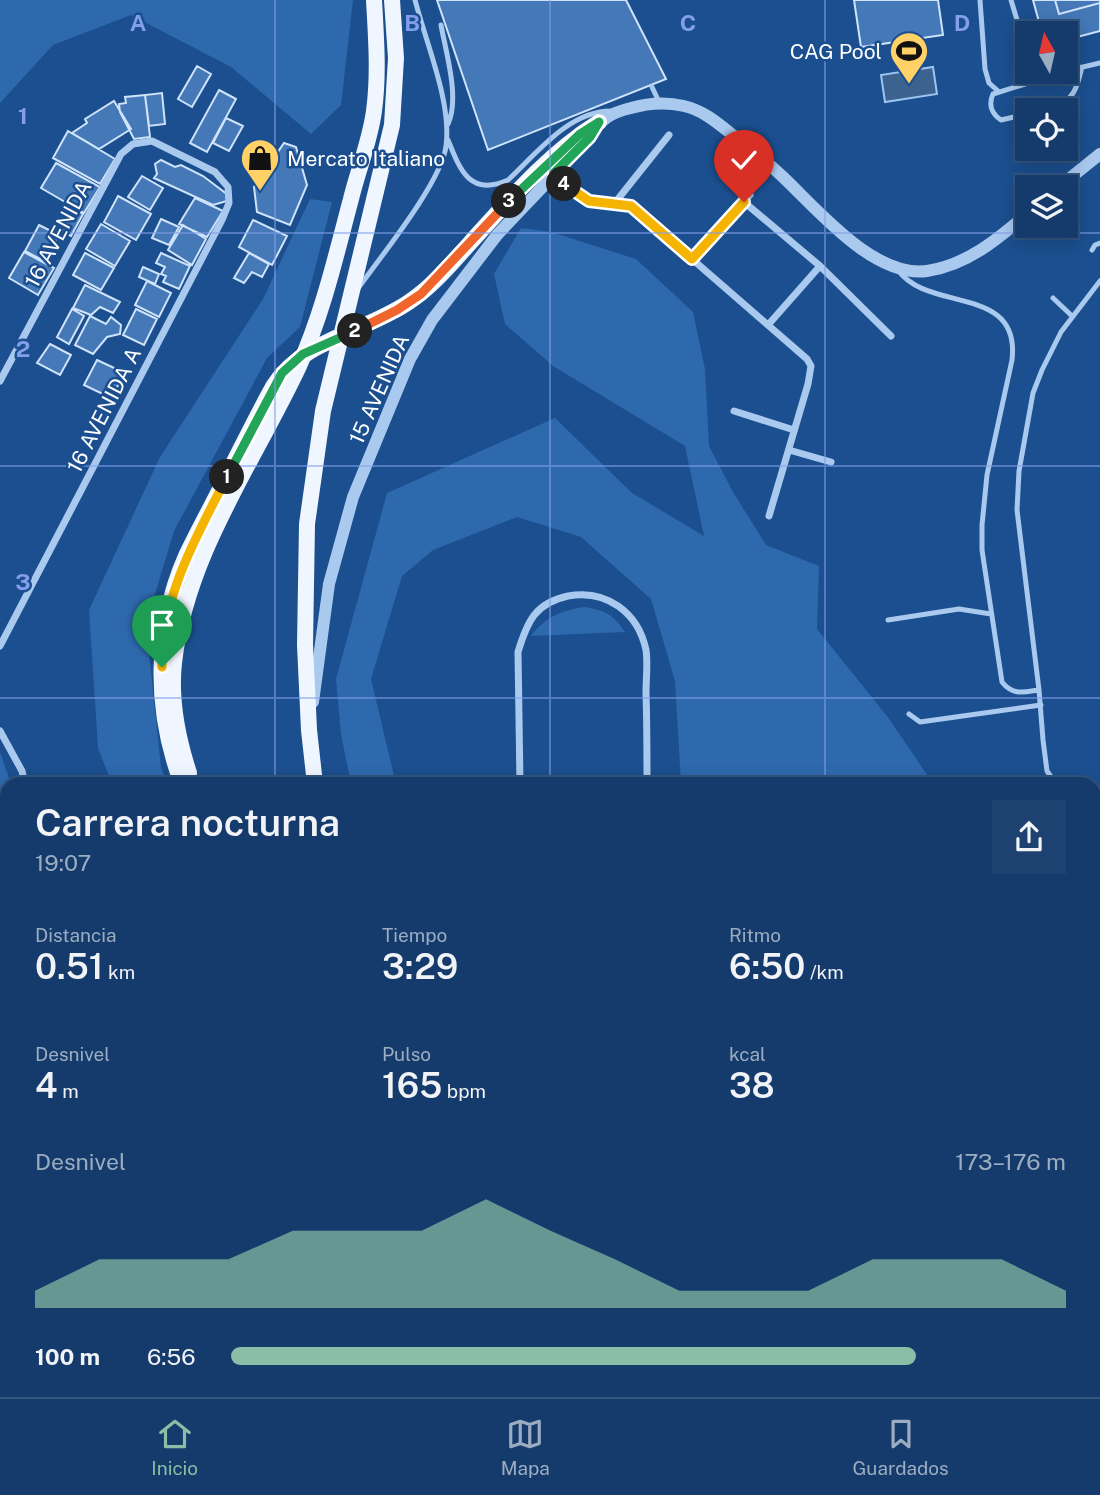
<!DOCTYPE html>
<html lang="es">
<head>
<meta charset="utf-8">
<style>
  :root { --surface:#143b6b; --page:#1d4271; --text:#f1f3f6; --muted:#9dadc1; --line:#33557e; --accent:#8abfa5 }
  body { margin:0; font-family:"Public Sans",sans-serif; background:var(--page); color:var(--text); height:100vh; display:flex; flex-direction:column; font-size:26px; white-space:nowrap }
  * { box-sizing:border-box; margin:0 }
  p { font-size:23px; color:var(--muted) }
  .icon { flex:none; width:38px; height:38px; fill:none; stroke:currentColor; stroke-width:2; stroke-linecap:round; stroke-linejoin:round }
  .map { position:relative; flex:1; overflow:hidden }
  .details { position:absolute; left:0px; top:777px; width:1101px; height:621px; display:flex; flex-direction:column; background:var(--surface); border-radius:21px 21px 0 0; box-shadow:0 4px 18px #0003,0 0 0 2px var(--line) }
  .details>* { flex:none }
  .needle { width:46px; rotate:352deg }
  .buttons { position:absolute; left:1015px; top:21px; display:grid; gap:14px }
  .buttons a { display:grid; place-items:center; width:63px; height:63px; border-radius:0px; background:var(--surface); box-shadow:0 4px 18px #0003,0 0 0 2px var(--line); font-size:35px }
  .pin { position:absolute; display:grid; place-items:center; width:60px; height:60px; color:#fff; margin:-72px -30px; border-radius:50% 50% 50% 0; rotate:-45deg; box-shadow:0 0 7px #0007 }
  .pin .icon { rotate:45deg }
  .km { position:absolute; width:35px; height:35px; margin:-18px; border-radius:50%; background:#222; color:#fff; font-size:19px; line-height:35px; text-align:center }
  .round { display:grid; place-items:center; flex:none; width:74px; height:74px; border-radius:0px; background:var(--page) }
  .summary { display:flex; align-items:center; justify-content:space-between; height:119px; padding:0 35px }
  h1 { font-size:38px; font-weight:600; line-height:52px }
  .stats { display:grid; grid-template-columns:repeat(3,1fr); gap:10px; height:119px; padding:7px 35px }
  .stats div { display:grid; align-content:center }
  .stats b { font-size:35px; font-weight:600 }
  .stats small { font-size:19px; font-weight:400 }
  .stats p { font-size:19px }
  .chart { height:196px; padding:14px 35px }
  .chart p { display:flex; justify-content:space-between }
  .chart svg { width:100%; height:126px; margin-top:7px; fill:var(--accent); opacity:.7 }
  ul { padding:0 35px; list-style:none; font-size:23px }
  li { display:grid; grid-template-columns:112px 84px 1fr; align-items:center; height:52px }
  li i { height:18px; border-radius:9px; background:var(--accent) }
  .tab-bar { display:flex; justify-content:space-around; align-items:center; height:98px; border-top:2px solid var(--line); background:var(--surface); font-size:19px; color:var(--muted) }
  .tab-bar a { display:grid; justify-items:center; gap:4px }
  .tab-bar .selected { color:var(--accent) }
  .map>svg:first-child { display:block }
</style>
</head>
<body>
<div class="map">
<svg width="1100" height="1397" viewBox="0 0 1100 1397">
  <rect width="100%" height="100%" fill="#1b4f8f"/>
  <path fill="#2e69ad" d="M 0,0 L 353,0 L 341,105 L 311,134 L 231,67 L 131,15 L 53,45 L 0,103 Z
    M 310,199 L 332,202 L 300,327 L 267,358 L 174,531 L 146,624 L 161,767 L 167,784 L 112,784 L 98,748 L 89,610 L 160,457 L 263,299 Z
    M 521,228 L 551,232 L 636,259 L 693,312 L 705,369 L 709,446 L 733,492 L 766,545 L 819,566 L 817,629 L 887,716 L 930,779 L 939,784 L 733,784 L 732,782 L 681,784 L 675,681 L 651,599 L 581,537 L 517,517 L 433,550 L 402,576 L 371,679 L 396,784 L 351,784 L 341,734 L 336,679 L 387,493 L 555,418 L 632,493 L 704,536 L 685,446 L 553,366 L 505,324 L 494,274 Z
    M 585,607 C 606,611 613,614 625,632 L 531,636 C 545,617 562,610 585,607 Z
    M 0,752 L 11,784 L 7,784 L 7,1030 L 0,1031 Z
    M 1094,868 L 1100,869 L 1100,1397 L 1062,1397 L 1062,1391 L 1094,1391 Z
    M 7,1202 L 7,1391 L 162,1391 L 164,1397 L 0,1397 L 0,1210 Z"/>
  <path fill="#3c6290" stroke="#9cc4f0" stroke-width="2" d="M 933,67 L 937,94 L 885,102 L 881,75 Z"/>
  <path fill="#4478b7" stroke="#cfe3fa" stroke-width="2" d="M 437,0 L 626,0 L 666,79 L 488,150 Z
    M 854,0 L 938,0 L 943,35 L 861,47 Z
    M 1033,0 L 1100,0 L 1100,31 L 1066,40 L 1066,33 L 1042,33 Z
    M 1055,0 L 1100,0 L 1100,3 L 1059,14 Z
    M 197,66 L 211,74 L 192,107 L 178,99 Z
    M 219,90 L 236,99 L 207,152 L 190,143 Z
    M 162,93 L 165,124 L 149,126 L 145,95 Z
    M 145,95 L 150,137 L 134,139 L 120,112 L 119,104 L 126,103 L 125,97 Z
    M 114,101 L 131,129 L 99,149 L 72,133 L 87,123 L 85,119 Z
    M 226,118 L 243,126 L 229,151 L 213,143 Z
    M 68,131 L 115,159 L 100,184 L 53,158 Z
    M 284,143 L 296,147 L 307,185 L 290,225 L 257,212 L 254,187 Z
    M 161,160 L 175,167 L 181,165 L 203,176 L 228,195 L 227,201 L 213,205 L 154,178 L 157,174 L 155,164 Z
    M 56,163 L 100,187 L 84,213 L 41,188 Z
    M 142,176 L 163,188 L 150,210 L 128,197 Z
    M 118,196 L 151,214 L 136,240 L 104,222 Z
    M 195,198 L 223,211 L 207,237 L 179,224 Z
    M 70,206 L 83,214 L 71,236 L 62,232 L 69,220 L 64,216 Z
    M 161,219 L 179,227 L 169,245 L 152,238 Z
    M 253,220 L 287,236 L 272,265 L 239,247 Z
    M 101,224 L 130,241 L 115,266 L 86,249 Z
    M 39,225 L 59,235 L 44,261 L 25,251 Z
    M 183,225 L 206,239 L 192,265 L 168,250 Z
    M 24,252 L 54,268 L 38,295 L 9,278 Z
    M 85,253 L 114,268 L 101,290 L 73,275 Z
    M 161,253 L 190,266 L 179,289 L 163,282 L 166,276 L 161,274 L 165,267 L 156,263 Z
    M 249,253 L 269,264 L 262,277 L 252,272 L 244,283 L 234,278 Z
    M 143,267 L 159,274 L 155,284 L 139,277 Z
    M 147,281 L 171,293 L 159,317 L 135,305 Z
    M 85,285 L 120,302 L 113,313 L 100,307 L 91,315 L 73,308 Z
    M 72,309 L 84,316 L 69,344 L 57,337 Z
    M 136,309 L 157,319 L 144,345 L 123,335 Z
    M 90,316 L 106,324 L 111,317 L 121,325 L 120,334 L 107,337 L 93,354 L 75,345 Z
    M 50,344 L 71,355 L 60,375 L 37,363 Z
    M 97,360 L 125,373 L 111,398 L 84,385 Z"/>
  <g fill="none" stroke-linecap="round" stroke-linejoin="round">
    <path stroke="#a9c9ee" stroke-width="5" d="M 980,0 L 985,69 L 989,83 L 998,91
      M 1011,0 L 1027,53
      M 441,25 C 446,53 460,98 448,124
      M 1066,71 L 1100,63
      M 652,87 L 660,104
      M 1039,110 C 1071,101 1074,100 1082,67
      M 1027,114 L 1001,120 C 992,114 988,105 993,94 L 1064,72
      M 448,140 C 460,170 470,197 508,180 C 537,153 569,111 611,111
      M 1092,250 L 1095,245 L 1100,243
      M 898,270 C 928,313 1021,284 1012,360 L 987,475 L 982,525 L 982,550 L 1002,682 C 1013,696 1024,692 1039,690
      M 359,287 C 382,255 442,181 446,146 C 452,103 426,43 415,0
      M 1053,298 L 1072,316
      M 888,620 L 959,609 L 991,614
      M 909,714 L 920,722 L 1041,705
      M 1056,784 L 1047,771 L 1043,740 L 1039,690 L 1017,510 L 1019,471 L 1033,393 L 1042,370 L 1061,332 L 1100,281
      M 1094,827 L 1100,831
      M 88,1397 L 97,1391"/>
    <path stroke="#a9c9ee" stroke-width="7" d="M 554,173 L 560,181 L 589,201 L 631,206 L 807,359 L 811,366 L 808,384 L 769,516
      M 744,202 L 820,266
      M 614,204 L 669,135
      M 692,259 L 750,195
      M 768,325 L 820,266 L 891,336
      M 0,381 L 121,154 L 133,144 L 152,141 L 215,172 L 228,187 L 229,203 L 222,220 L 0,646
      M 734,411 L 794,430
      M 789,450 L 831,462
      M 0,731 L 22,771 L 25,784
      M 520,784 L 518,652 C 527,622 535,603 568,596 C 606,589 638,612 646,650 C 648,663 646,679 646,693 C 647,723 647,754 647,784
      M 175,1391 L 176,1397
      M 588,1391 L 588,1397
      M 724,1391 L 724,1397
      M 1005,1391 L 1005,1397
      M 872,1397 L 872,1391"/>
    <path stroke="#a9c9ee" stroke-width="12" d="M 1059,187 L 1100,154
      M 313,702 L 329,584 L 353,497 L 410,359 L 432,320 L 497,235 L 590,137 C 601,119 610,113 631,108 C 648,103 667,102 684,106 C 703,110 719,124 734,136 C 751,149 768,163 783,177 C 818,210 874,278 927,271 C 967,265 998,239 1027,214"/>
    <path stroke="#f0f6ff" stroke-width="16" d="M 189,773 C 178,739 170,699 174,663 C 186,555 254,462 299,366 C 323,313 336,255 351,199 C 358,170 370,141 374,111 C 379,74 376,37 374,0
      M 182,784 C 154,710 154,629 186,556 C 197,533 209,511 220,489 C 238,455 255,419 274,385 C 304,339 365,332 409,302 C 433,286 451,264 470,243 C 509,200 549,153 599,122
      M 315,784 L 309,730 L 305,645 L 307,524 L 323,411 L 392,125 L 396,58 L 392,0
      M 410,1391 L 413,1397
      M 466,1391 L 466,1397"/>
  </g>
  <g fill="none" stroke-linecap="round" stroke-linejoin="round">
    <g stroke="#fff" stroke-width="14">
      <path id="split-1" d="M 162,667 C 161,597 196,537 227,477"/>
    </g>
    <g stroke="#fff" stroke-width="14">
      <path id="split-2" d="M 227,477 L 282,373 L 303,354 L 355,331"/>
    </g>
    <g stroke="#fff" stroke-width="14">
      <path id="split-3" d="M 355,331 L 397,310 L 421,294 L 509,201"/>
    </g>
    <g stroke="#fff" stroke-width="14">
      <path id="split-4" d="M 509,201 L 580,134 L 599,122 L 590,137 L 554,173 L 564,184"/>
    </g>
    <g stroke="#fff" stroke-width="14">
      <path id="split-5" d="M 564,184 L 589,201 L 631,206 L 692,259 L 744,202"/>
    </g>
    <use href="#split-1" stroke="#f5b400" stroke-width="9"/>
    <use href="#split-2" stroke="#22a559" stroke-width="9"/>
    <use href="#split-3" stroke="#f0652b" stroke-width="9"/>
    <use href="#split-4" stroke="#22a559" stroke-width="9"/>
    <use href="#split-5" stroke="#f5b400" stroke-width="9"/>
  </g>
  <path fill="none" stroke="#839eea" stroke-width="2" stroke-opacity="0.55" d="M 275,0 L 275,784M 550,0 L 550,784M 825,0 L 825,784M 0,233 L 1100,233M 0,466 L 1100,466M 0,698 L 1100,698M 0,931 L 7,931M 1094,931 L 1100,931M 0,1164 L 7,1164M 1094,1164 L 1100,1164M 275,1391 L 275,1397M 550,1391 L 550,1397M 825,1391 L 825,1397"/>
  <defs>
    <g id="stadium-pin" transform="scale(2.0125)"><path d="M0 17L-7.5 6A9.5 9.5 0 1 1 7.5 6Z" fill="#ffd166" stroke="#1b4f8f"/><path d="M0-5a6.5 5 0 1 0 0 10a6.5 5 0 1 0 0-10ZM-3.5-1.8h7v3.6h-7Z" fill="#111"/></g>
    <g id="shop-pin" transform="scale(2.0125)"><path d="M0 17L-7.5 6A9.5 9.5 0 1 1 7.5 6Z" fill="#ffd166" stroke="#1b4f8f"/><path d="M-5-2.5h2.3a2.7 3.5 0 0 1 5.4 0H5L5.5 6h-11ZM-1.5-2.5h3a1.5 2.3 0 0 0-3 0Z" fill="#111"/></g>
  </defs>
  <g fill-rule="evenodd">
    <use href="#stadium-pin" x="909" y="51"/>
    <use href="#shop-pin" x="260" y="158"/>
  </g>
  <g text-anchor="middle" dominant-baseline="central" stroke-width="5" stroke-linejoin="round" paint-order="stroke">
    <g font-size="21" fill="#fff" stroke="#1b4f8f" text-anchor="end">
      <text x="882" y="51">CAG Pool</text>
      <text x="287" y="158" text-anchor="start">Mercato Italiano</text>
    </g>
    <g font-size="21" fill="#fff" stroke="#1b4f8f">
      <text transform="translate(58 234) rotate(-62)">16 AVENIDA</text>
      <text transform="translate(379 389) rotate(-66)">15 AVENIDA</text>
      <text transform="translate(104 410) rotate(-63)">16 AVENIDA A</text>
    </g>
  </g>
  <g font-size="23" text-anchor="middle" font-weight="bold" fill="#839eea" stroke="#1b4f8f" stroke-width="5" stroke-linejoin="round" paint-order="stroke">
    <text x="138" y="31">A</text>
    <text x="412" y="31">B</text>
    <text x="688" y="31">C</text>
    <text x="962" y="31">D</text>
    <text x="23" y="124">1</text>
    <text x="23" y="357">2</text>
    <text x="23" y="590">3</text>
  </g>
</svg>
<div class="buttons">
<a><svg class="needle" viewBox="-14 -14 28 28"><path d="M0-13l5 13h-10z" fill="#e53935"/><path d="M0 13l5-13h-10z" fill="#9dadc1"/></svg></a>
<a><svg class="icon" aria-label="locate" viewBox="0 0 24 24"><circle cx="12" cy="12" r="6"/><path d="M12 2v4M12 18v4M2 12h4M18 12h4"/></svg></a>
<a><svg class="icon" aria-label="layers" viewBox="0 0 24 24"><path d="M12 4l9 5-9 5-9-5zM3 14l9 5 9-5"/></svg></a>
</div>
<div class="pin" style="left:162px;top:667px;background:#1e9e55"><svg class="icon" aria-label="arrive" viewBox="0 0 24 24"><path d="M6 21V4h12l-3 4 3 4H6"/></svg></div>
<div class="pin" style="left:744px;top:202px;background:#d93025"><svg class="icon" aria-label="check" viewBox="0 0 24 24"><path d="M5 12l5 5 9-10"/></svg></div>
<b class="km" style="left:227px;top:477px">1</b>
<b class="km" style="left:355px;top:331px">2</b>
<b class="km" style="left:509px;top:201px">3</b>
<b class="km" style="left:564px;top:184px">4</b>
<section class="details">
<div class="summary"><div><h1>Carrera nocturna</h1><p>19:07</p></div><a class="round"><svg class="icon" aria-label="share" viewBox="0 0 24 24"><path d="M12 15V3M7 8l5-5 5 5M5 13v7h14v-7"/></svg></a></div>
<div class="stats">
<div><p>Distancia</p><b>0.51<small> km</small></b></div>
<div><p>Tiempo</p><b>3:29</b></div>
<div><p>Ritmo</p><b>6:50<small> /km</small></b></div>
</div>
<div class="stats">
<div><p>Desnivel</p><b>4<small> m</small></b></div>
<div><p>Pulso</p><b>165<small> bpm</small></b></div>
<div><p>kcal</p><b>38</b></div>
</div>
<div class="chart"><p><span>Desnivel</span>173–176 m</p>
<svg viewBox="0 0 160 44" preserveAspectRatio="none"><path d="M0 44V38L10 27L20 27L30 27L40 17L50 17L60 17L70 6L80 17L90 27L100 38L110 38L120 38L130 27L140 27L150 27L160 38V44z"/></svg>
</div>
<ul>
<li><b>100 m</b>6:56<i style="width:82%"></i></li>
</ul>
</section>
</div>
<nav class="tab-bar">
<a class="selected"><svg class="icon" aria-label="home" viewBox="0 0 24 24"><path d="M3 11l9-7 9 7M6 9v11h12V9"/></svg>Inicio</a>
<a><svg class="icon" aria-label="map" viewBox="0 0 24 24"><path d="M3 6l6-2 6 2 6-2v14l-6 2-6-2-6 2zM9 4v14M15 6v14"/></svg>Mapa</a>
<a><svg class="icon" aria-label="saved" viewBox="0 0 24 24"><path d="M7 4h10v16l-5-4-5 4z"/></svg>Guardados</a>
</nav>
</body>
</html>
